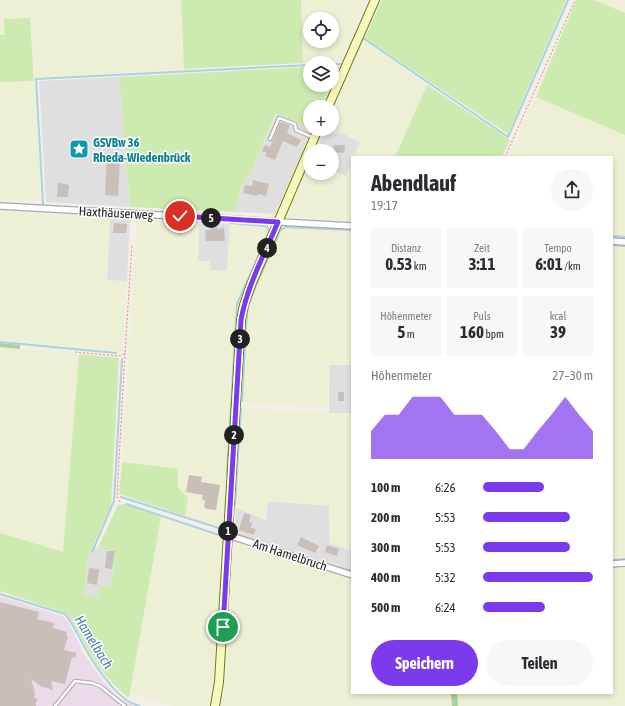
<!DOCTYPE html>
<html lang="de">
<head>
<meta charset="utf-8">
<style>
  :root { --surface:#fff; --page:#f7f7f7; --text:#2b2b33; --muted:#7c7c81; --accent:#7c3aed }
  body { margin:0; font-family:"Asap Condensed",sans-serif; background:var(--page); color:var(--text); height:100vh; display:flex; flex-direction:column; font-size:15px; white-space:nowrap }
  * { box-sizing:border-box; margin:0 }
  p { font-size:13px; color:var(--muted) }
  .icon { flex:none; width:22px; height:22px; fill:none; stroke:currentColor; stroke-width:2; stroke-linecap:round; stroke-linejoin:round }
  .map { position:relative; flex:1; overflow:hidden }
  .side { position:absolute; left:351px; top:156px; width:262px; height:538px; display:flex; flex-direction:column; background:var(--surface); border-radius:0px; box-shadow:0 2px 6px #0003 }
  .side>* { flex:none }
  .controls { position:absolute; left:303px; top:12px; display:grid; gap:8px }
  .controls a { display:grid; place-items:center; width:36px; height:36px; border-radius:50%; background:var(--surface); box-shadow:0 2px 6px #0003; font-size:20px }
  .pin { position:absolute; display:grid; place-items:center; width:34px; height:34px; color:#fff; margin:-17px; border:2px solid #fff; border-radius:50%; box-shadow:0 1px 4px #0007 }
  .km { position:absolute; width:20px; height:20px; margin:-10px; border-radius:50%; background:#222; color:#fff; font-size:11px; line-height:20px; text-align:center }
  .round { display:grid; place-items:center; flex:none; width:42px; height:42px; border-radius:21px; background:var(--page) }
  .overview { display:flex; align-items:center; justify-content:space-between; height:68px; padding:0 20px }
  h1 { font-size:22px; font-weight:700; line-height:30px }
  .stats { display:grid; grid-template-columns:repeat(3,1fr); gap:6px; height:68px; padding:4px 20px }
  .stats div { display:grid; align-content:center; border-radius:0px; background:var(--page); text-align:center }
  .stats b { font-size:17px; font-weight:700 }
  .stats small { font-size:11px; font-weight:400 }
  .stats p { font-size:11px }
  .chart { height:112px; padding:8px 20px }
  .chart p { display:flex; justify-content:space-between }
  .chart svg { width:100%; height:72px; margin-top:4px; fill:var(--accent); opacity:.7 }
  .primary-button { display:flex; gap:8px; margin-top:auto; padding:8px 20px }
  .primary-button a { flex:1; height:46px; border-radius:24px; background:var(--accent); color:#fff; font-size:16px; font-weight:700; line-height:46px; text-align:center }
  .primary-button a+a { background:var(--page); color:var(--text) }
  ul { padding:0 20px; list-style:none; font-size:13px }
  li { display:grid; grid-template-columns:64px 48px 1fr; align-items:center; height:30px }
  li i { height:10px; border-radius:5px; background:var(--accent) }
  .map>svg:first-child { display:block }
</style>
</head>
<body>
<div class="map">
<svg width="625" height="706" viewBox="0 0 625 706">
  <rect width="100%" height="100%" fill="#f2efe9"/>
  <path fill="#e0dfdf" d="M 119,77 L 130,207 L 46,202 L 39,81 Z
    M 277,113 L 310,128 L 310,129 L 312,129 L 275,214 L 236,212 L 241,186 L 251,172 Z
    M 325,131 L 343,133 L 360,143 L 354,157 L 352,157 L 352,162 L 346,176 L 332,171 L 332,151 L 316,151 Z
    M 110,218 L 130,219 L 127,281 L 107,281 Z
    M 199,223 L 230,224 L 227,271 L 209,270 L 198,261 Z
    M 329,365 L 352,365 L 352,413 L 329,413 Z
    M 268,501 L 329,506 L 330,543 L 352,551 L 352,570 L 234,533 L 236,508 L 266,519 Z
    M 92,547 L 115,550 L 111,586 L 98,597 L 84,595 L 88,556 Z"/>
  <path fill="#ebdbe8" d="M 0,596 L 62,616 L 68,621 L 84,654 L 103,681 L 117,696 L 133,706 L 0,706 Z"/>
  <path fill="#eef0d5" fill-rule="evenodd" d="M 0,0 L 181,0 L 184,69 L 34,78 L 30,18 L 5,35 L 0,35 Z
    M 301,0 L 367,0 L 340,61 L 303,63 ZM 310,19 L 332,19 L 332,41 L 310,41 Z
    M 594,0 L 625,0 L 625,13 Z
    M 363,40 L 427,85 L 395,157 L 354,157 L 360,143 L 343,133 L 325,131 L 325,129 L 332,129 L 332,114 Z
    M 34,81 L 41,201 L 0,199 L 0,82 Z
    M 536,97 L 625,135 L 625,235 L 612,235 L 612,157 L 509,157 Z
    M 352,162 L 352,221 L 292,217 L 288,214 L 310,164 L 310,173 L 332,173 L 332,171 L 346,176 Z
    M 0,212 L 110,218 L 107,280 L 127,281 L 122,352 L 0,340 Z
    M 137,219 L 199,223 L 198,261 L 210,261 L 210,270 L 227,271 L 230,224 L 264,226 L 267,229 L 268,231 L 254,262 L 250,260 L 247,266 L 251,269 L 237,303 L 235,320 L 223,529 L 185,516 L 188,498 L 122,462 Z
    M 286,227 L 352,231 L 352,365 L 329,365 L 328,408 L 246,403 L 243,400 L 247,321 L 249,306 L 256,288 L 281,231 Z
    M 612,246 L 625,247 L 625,558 L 612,559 Z
    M 0,347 L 79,354 L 63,553 L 0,533 Z
    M 243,408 L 329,413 L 352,413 L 352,551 L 330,543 L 329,506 L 268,501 L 266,520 L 236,508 Z
    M 161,517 L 220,537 L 222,540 L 213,682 L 209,706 L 174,706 L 153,700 L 131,692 Z
    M 238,542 L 352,578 L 352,693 L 451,693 L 452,706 L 220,706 L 225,682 L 233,545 Z
    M 625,567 L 625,706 L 458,706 L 457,693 L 612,693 L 612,568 Z"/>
  <path fill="#cdebb0" d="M 181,0 L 301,0 L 303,63 L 184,69 Z
    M 382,0 L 566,0 L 508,134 L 365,38 Z
    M 576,0 L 594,0 L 625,13 L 625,135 L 536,97 Z
    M 30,18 L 34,81 L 0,82 L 0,35 L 5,35 L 4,19 Z
    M 310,67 L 310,85 L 330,85 L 321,107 L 310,107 L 310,128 L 276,113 L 251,172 L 241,186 L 236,212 L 130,207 L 119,77 Z
    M 427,85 L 510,140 L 502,157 L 395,157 Z
    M 79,354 L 119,358 L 111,506 L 88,556 L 84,595 L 98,597 L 99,585 L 111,586 L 115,551 L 98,548 L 118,505 L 123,504 L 161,517 L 129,698 C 112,685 100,669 89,651 C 81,638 76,624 66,613 L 0,591 L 0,533 L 63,552 Z
    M 122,462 L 178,469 L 178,488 L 188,498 L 185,516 L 119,494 Z"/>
  <path fill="#add19e" d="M 0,343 L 20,345 L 20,349 L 0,347 Z
    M 451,693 L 457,693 L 458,706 L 452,706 Z"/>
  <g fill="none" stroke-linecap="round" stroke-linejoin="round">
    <path stroke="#aad3df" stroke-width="2" d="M 363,38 L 508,137 L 568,0
      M 332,64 L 341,64
      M 43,204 L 36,79 L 310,65
      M 612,236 L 625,237
      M 612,245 L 625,246
      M 0,342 L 116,353
      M 242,401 L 246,325 L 248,305 L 255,288 L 280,231 L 282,229 L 286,227 L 352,230
      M 227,474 L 237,304 L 269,231 L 267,227 L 264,226 L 230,223
      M 121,497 L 222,529
      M 126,504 L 219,535
      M 235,504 L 241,409
      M 92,552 L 114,501 L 122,359
      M 612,560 L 625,559
      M 337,567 L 352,571
      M 0,594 L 65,614 C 73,623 78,635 84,646 C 94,664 113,693 131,703 C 134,704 137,705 140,706"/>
  </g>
  <path fill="#c7bfb8" d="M 280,122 L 290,125 L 287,133 L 301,140 L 297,147 L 283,141 L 275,160 L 265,156 L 267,153 L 262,151 L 265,145 L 270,147 Z
    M 334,145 L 345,145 L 344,153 L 333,152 Z
    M 107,157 L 120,158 L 118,196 L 105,195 Z
    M 253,180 L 269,184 L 266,196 L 258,194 L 257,196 L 243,193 L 245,185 L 252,186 Z
    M 58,183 L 67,184 L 67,185 L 69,185 L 68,197 L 57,197 Z
    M 114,223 L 127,224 L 126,233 L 113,233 Z
    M 217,223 L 217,229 L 224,228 L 225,241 L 206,241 L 205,230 L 211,230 L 211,224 Z
    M 338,392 L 344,392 L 344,401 L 338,401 Z
    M 189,475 L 202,477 L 201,482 L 220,485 L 216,510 L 206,509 L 206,508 L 204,507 L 205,500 L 202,500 L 203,495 L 186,492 Z
    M 244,513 L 251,515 L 249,522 L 252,523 L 251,528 L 256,529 L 254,535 L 239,530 Z
    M 301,537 L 319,546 L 315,553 L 297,545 Z
    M 327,545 L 339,549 L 337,556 L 325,552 Z
    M 107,551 L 115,551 L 112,569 L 105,568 Z
    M 89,568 L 99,569 L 97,585 L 87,583 Z
    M 0,602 L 39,612 L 37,619 L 54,623 L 53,628 L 67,632 L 66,635 L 68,636 L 64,650 L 77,653 L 75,658 L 72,657 L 65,684 L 51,681 L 53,691 L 48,688 L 42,687 L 31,679 L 35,693 L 34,697 L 38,700 L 36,702 L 36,706 L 0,706 Z"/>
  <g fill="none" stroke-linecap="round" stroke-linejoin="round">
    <g stroke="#a9a9a9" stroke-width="4.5">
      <path id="lane" d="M 270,139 L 279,118 L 295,124 L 296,130 L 312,137
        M 55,706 L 75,681 L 92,683 L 100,686 L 125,706"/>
    </g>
    <g stroke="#a9a9a9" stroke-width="8">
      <path id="street" d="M 0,206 L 352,226
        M 612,241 L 625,242
        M 228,535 L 352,575
        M 612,564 L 625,563"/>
    </g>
    <g stroke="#707d05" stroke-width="10">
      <path id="secondary" d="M 328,107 L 375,0
        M 215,706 L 219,682 L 241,320 L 244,305 L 251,285 L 318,129"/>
    </g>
    <path stroke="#fa8072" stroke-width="1" stroke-dasharray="2 2" stroke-linecap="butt" d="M 505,157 L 575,0
      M 75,352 L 119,356 L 123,355 L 125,353 L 132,244
      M 120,502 L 117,496 L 125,353"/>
    <use href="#lane" stroke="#fff" stroke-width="2.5"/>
    <use href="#street" stroke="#fff" stroke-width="5.5"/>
    <use href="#secondary" stroke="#f7fabf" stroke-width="8"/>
  </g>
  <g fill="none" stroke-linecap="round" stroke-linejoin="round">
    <g stroke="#fff" stroke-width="8">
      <path id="route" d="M 180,216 L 278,222 C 265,253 247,286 241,320 L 223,627"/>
    </g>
    <use href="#route" stroke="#7c3aed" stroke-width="5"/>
  </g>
  <defs>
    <g id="sight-square" transform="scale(1)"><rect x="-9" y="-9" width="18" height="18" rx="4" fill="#0f9aa8" stroke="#fff"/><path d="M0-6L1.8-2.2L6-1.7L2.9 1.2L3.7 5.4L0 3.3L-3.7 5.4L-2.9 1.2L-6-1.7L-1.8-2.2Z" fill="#fff"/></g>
  </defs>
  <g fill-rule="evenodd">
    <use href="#sight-square" x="79" y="149"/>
  </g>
  <g text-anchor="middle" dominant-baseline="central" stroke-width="3" stroke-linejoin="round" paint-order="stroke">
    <g font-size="13" font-weight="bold" fill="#0d838f" stroke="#fff" text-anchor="start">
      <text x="93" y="142">GSVBw 36<tspan x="93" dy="15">Rheda-Wiedenbrück</tspan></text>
    </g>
    <g font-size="13" fill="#222" stroke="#fff">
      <text transform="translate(116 213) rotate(3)">Haxthäuserweg</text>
      <text transform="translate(290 555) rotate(18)">Am Hamelbruch</text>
    </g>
    <g font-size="14" font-style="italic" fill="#4a7aab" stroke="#fff">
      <text transform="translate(94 642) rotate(58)">Hamelbach</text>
    </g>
  </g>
</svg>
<div class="controls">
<a><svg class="icon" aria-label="locate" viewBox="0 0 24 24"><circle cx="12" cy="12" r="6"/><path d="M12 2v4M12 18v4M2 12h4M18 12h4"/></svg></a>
<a><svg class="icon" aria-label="layers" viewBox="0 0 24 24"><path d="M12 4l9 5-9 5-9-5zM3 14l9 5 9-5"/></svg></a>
<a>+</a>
<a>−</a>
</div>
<div class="pin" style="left:223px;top:627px;background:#1e9e55"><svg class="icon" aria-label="arrive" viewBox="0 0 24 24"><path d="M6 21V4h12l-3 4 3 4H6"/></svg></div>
<div class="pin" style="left:180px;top:216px;background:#d93025"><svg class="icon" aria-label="check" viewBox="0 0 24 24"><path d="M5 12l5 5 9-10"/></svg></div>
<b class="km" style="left:228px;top:531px">1</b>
<b class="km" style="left:234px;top:435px">2</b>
<b class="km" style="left:240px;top:339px">3</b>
<b class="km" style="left:267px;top:248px">4</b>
<b class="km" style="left:211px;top:218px">5</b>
<section class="side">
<div class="overview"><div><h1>Abendlauf</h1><p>19:17</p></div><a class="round"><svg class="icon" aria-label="share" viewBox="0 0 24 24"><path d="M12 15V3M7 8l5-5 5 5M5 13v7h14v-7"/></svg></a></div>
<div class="stats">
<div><p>Distanz</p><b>0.53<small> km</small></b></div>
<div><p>Zeit</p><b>3:11</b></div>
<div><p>Tempo</p><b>6:01<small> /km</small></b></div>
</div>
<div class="stats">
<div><p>Höhenmeter</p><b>5<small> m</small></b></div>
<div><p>Puls</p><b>160<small> bpm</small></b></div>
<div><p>kcal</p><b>39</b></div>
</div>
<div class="chart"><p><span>Höhenmeter</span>27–30 m</p>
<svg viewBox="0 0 160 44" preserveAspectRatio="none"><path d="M0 44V27L10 17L20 17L30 6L40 6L50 6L60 17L70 17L80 17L90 27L100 38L110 38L120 27L130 17L140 6L150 17L160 27V44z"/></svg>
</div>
<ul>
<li><b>100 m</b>6:26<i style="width:55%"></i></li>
<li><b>200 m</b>5:53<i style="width:79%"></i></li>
<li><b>300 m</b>5:53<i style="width:79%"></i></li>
<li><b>400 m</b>5:32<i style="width:100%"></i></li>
<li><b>500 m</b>6:24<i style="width:56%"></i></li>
</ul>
<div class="primary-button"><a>Speichern</a><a>Teilen</a></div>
</section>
</div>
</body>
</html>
